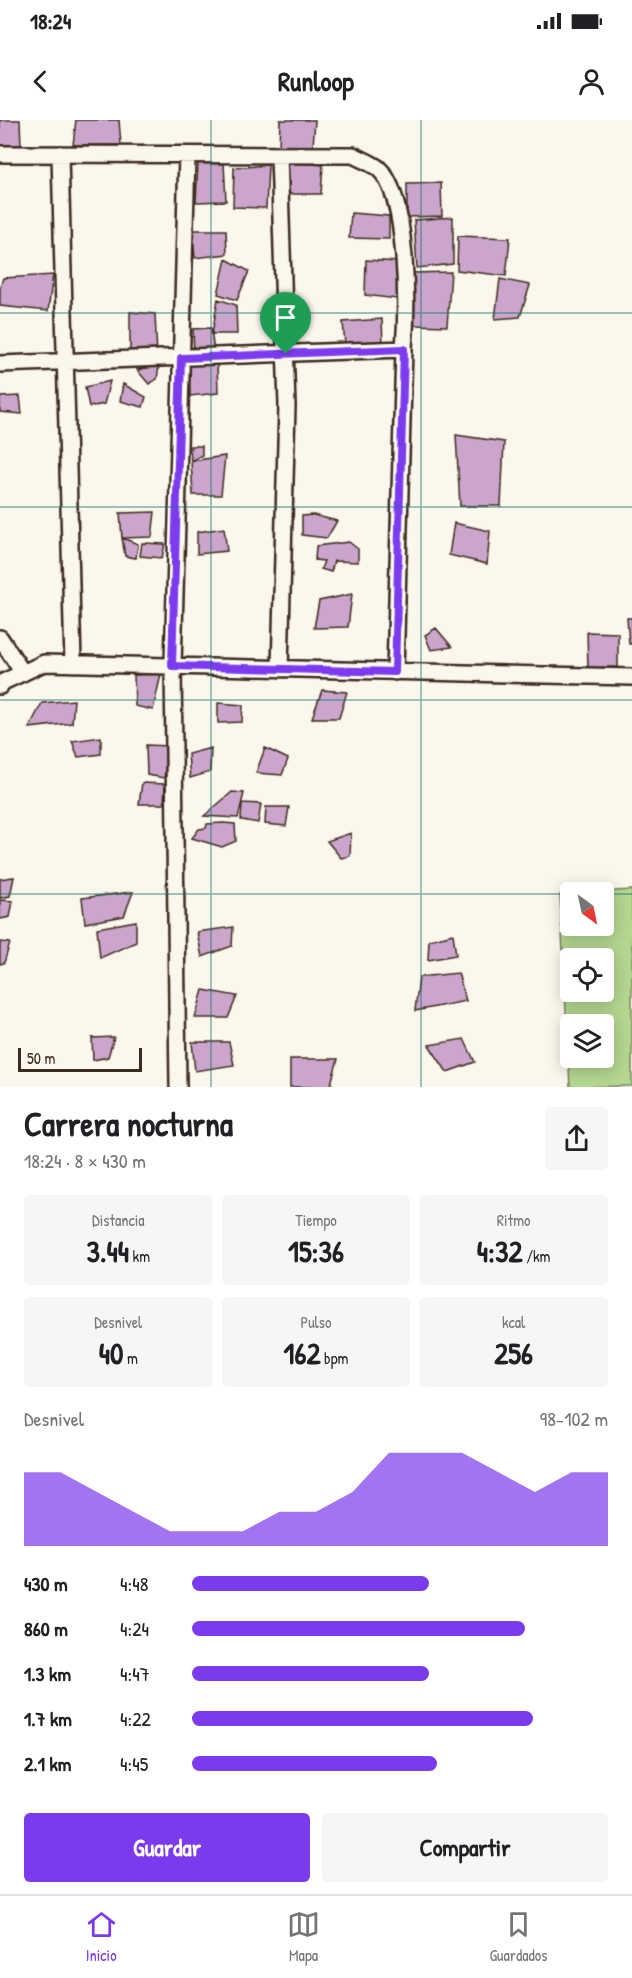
<!DOCTYPE html>
<html lang="es">
<head>
<meta charset="utf-8">
<style>
  :root { --surface:#fff; --page:#f6f6f6; --text:#202124; --muted:#757577; --line:#e0e0e0; --accent:#7c3aed }
  body { margin:0; font-family:"Patrick Hand",sans-serif; background:var(--page); color:var(--text); height:100vh; display:flex; flex-direction:column; font-size:22px; white-space:nowrap }
  * { box-sizing:border-box; margin:0 }
  p { font-size:20px; color:var(--muted) }
  .icon { flex:none; width:33px; height:33px; fill:none; stroke:currentColor; stroke-width:2; stroke-linecap:round; stroke-linejoin:round }
  .map { position:relative; height:967px; overflow:hidden }
  .side { display:flex; flex-direction:column; background:var(--surface); flex:1 }
  .side>* { flex:none }
  .needle { width:39px; rotate:147deg }
  .buttons { position:absolute; left:560px; top:762px; display:grid; gap:12px }
  .buttons a { display:grid; place-items:center; width:54px; height:54px; border-radius:6px; background:var(--surface); box-shadow:0 3px 15px #0003; font-size:30px }
  .scale { position:absolute; left:18px; bottom:15px; width:124px; box-sizing:border-box; padding-left:6px; border:3px solid #3b2a1e; border-top:0; font-size:16px; line-height:21px; white-space:nowrap; color:#3b2a1e; -webkit-text-stroke:4px #fbf7ec; paint-order:stroke }
  .pin { position:absolute; display:grid; place-items:center; width:51px; height:51px; color:#fff; margin:-62px -26px; border-radius:50% 50% 50% 0; rotate:-45deg; box-shadow:0 0 6px #0007 }
  .pin .icon { rotate:45deg }
  .round { display:grid; place-items:center; flex:none; width:63px; height:63px; border-radius:6px; background:var(--page) }
  .head { display:flex; align-items:center; justify-content:space-between; height:102px; padding:0 24px }
  h1 { font-size:33px; font-weight:700; line-height:45px }
  .stats { display:grid; grid-template-columns:repeat(3,1fr); gap:9px; height:102px; padding:6px 24px }
  .stats div { display:grid; align-content:center; border-radius:6px; background:var(--page); text-align:center }
  .stats b { font-size:30px; font-weight:700 }
  .stats small { font-size:16px; font-weight:400 }
  .stats p { font-size:16px }
  .chart { height:168px; padding:12px 24px }
  .chart p { display:flex; justify-content:space-between }
  .chart svg { width:100%; height:108px; margin-top:6px; fill:var(--accent); opacity:.7 }
  .button { display:flex; gap:12px; margin-top:auto; padding:12px 24px }
  .button a { flex:1; height:69px; border-radius:6px; background:var(--accent); color:#fff; font-size:24px; font-weight:700; line-height:69px; text-align:center }
  .button a+a { background:var(--page); color:var(--text) }
  ul { padding:0 24px; list-style:none; font-size:20px }
  li { display:grid; grid-template-columns:96px 72px 1fr; align-items:center; height:45px }
  li i { height:15px; border-radius:8px; background:var(--accent) }
  .status { display:flex; justify-content:space-between; align-items:center; height:42px; padding:0 30px; background:var(--surface); direction:ltr }
  .status svg { height:16px; fill:currentColor }
  header { display:flex; justify-content:space-between; align-items:center; height:78px; padding:0 24px; background:var(--surface); font-size:27px; font-weight:700 }
  .menu { display:flex; justify-content:space-around; align-items:center; height:84px; border-top:2px solid var(--line); background:var(--surface); font-size:16px; color:var(--muted) }
  .menu a { display:grid; justify-items:center; gap:3px }
  .menu .on { color:var(--accent) }
  .map>svg:first-child { display:block }
</style>
</head>
<body>
<div class="status"><b>18:24</b><svg viewBox="0 0 49 12"><path d="M0 12V9h3v3zM5 12V6h3v6zM10 12V3h3v9zM15 12V0h3v12zM26 1h20v11H26zM47 4h2v5h-2z"/></svg></div>
<header><svg class="icon" aria-label="back" viewBox="0 0 24 24"><path d="M15 5l-7 7 7 7"/></svg>Runloop<svg class="icon" aria-label="person" viewBox="0 0 24 24"><circle cx="12" cy="8" r="4"/><path d="M4 21q1-7 8-7t8 7"/></svg></header>
<div class="map">
<svg width="632" height="967" viewBox="0 0 632 967">
  <rect width="100%" height="100%" fill="#fbf7ec"/>
  <filter id="ink" filterUnits="userSpaceOnUse"><feTurbulence type="fractalNoise" baseFrequency=".0167" numOctaves="2"/><feDisplacementMap in="SourceGraphic" scale="12" xChannelSelector="R" yChannelSelector="G"/><feConvolveMatrix kernelMatrix="1 2 1 2 8 2 1 2 1" color-interpolation-filters="sRGB"/></filter>
  <g filter="url(#ink)">
    <path fill="#b4d690" stroke="#788057" stroke-width="1.5" fill-rule="evenodd" d="M 632,770 L 632,966 L 570,967 L 560,775 L 570,774 L 570,806 L 603,806 L 603,772 L 597,772 ZM 570,838 L 603,838 L 603,872 L 570,872 ZM 570,904 L 603,904 L 603,938 L 570,938 Z"/>
    <path fill="#cca5cc" stroke="#3b2a1e" stroke-width="1.5" d="M 0,0 L 20,0 L 21,27 L 0,26 Z
      M 76,0 L 119,0 L 121,25 L 73,25 Z
      M 280,0 L 315,0 L 313,26 L 279,26 Z
      M 198,41 L 224,44 L 226,81 L 196,82 Z
      M 287,42 L 323,45 L 321,74 L 287,74 Z
      M 268,45 L 266,88 L 233,87 L 234,48 Z
      M 441,63 L 442,96 L 407,97 L 407,64 Z
      M 351,93 L 389,96 L 389,119 L 349,118 Z
      M 453,97 L 453,144 L 417,148 L 414,100 Z
      M 192,110 L 226,110 L 227,134 L 195,138 Z
      M 458,116 L 510,118 L 506,156 L 457,150 Z
      M 226,139 L 249,151 L 237,180 L 218,174 Z
      M 366,140 L 399,142 L 397,179 L 365,175 Z
      M 451,152 L 447,206 L 414,205 L 412,153 Z
      M 53,155 L 48,191 L 0,186 L 0,168 L 3,158 Z
      M 500,159 L 530,165 L 520,197 L 495,199 Z
      M 218,179 L 236,185 L 237,214 L 212,214 Z
      M 130,192 L 155,194 L 157,236 L 130,237 Z
      M 382,199 L 383,225 L 345,225 L 343,202 Z
      M 211,208 L 214,233 L 194,234 L 193,209 Z
      M 217,242 L 218,273 L 190,276 L 188,244 Z
      M 159,245 L 157,259 L 149,264 L 137,250 Z
      M 110,261 L 104,284 L 89,287 L 85,267 Z
      M 123,264 L 146,277 L 143,287 L 120,281 Z
      M 20,276 L 22,294 L 0,292 L 0,277 Z
      M 456,315 L 504,322 L 501,386 L 460,386 Z
      M 190,326 L 202,326 L 202,335 L 191,341 Z
      M 225,336 L 221,375 L 193,375 L 191,341 Z
      M 155,392 L 152,417 L 122,418 L 120,393 Z
      M 313,395 L 337,401 L 327,418 L 302,415 L 302,396 Z
      M 454,403 L 490,411 L 487,444 L 449,435 Z
      M 224,408 L 227,431 L 197,434 L 197,412 Z
      M 122,418 L 138,424 L 136,438 L 125,436 Z
      M 349,422 L 358,429 L 358,442 L 334,441 L 331,452 L 321,449 L 324,441 L 315,440 L 316,426 Z
      M 142,423 L 165,424 L 162,438 L 140,436 Z
      M 352,474 L 348,507 L 314,508 L 319,481 Z
      M 627,498 L 632,498 L 632,524 L 629,524 Z
      M 436,508 L 452,527 L 431,530 L 425,515 Z
      M 587,512 L 618,513 L 618,547 L 588,548 Z
      M 161,554 L 153,590 L 135,586 L 134,555 Z
      M 322,570 L 347,572 L 339,598 L 312,598 Z
      M 74,580 L 72,603 L 29,608 L 42,583 Z
      M 218,583 L 243,585 L 242,602 L 218,603 Z
      M 101,617 L 101,634 L 78,637 L 72,621 Z
      M 146,625 L 169,626 L 164,658 L 147,655 Z
      M 211,628 L 210,652 L 190,658 L 188,634 Z
      M 265,628 L 288,639 L 282,655 L 256,653 Z
      M 142,663 L 165,664 L 164,684 L 139,684 Z
      M 232,672 L 244,673 L 238,698 L 204,696 Z
      M 242,683 L 261,684 L 258,703 L 241,700 Z
      M 266,687 L 289,687 L 286,706 L 265,704 Z
      M 223,703 L 235,704 L 236,721 L 222,727 L 192,718 L 199,709 L 206,708 L 207,704 Z
      M 351,713 L 350,736 L 341,738 L 327,721 Z
      M 14,757 L 10,776 L 0,778 L 0,759 Z
      M 133,772 L 124,796 L 85,803 L 82,778 Z
      M 0,780 L 13,781 L 10,797 L 0,799 Z
      M 136,801 L 136,822 L 100,838 L 97,808 Z
      M 233,807 L 232,826 L 202,837 L 197,812 Z
      M 453,814 L 456,835 L 428,840 L 429,820 Z
      M 0,822 L 10,823 L 4,843 L 0,844 Z
      M 458,853 L 466,881 L 415,891 L 419,857 Z
      M 203,870 L 237,876 L 228,898 L 195,898 Z
      M 114,917 L 108,937 L 93,940 L 92,918 Z
      M 464,919 L 475,942 L 447,952 L 429,925 Z
      M 192,922 L 229,922 L 234,945 L 195,951 Z
      M 290,939 L 338,939 L 330,967 L 290,967 Z"/>
    <g fill="none" stroke-linecap="round" stroke-linejoin="round">
      <g stroke="#3b2a1e" stroke-width="20">
        <path id="minor" d="M 0,34 L 353,35 C 361,39 371,43 378,48 C 409,74 407,191 404,229
          M 60,34 L 73,544
          M 279,35 L 287,286 L 280,549
          M 0,244 L 404,229 L 395,552
          M 0,518 L 23,553
          M 0,566 L 3,562 L 44,543 L 632,557
          M 178,967 L 173,547 L 187,35"/>
      </g>
      <use href="#minor" stroke="#fbf7ec" stroke-width="15"/>
    </g>
  </g>
  <g fill="none" stroke-linecap="round" stroke-linejoin="round" filter="url(#ink)">
    <g stroke="#fff" stroke-width="12">
      <path id="route" d="M 404,229 L 395,552 L 172,546 L 181,238 Z"/>
    </g>
    <use href="#route" stroke="#7c3aed" stroke-width="8"/>
  </g>
  <path fill="none" stroke="#0f766e" stroke-width="1.5" stroke-opacity="0.55" d="M 211,0 L 211,967M 421,0 L 421,967M 0,193 L 632,193M 0,387 L 632,387M 0,580 L 632,580M 0,774 L 570,774M 603,774 L 632,774"/>
</svg>
<div class="buttons">
<a><svg class="needle" viewBox="-14 -14 28 28"><path d="M0-13l5 13h-10z" fill="#e53935"/><path d="M0 13l5-13h-10z" fill="#757577"/></svg></a>
<a><svg class="icon" aria-label="locate" viewBox="0 0 24 24"><circle cx="12" cy="12" r="6"/><path d="M12 2v4M12 18v4M2 12h4M18 12h4"/></svg></a>
<a><svg class="icon" aria-label="layers" viewBox="0 0 24 24"><path d="M12 4l9 5-9 5-9-5zM3 14l9 5 9-5"/></svg></a>
</div>
<div class="scale">50 m</div>
<div class="pin" style="left:286px;top:234px;background:#1e9e55"><svg class="icon" aria-label="arrive" viewBox="0 0 24 24"><path d="M6 21V4h12l-3 4 3 4H6"/></svg></div>
</div>
<section class="side">
<div class="head"><div><h1>Carrera nocturna</h1><p>18:24 · 8 × 430 m</p></div><a class="round"><svg class="icon" aria-label="share" viewBox="0 0 24 24"><path d="M12 15V3M7 8l5-5 5 5M5 13v7h14v-7"/></svg></a></div>
<div class="stats">
<div><p>Distancia</p><b>3.44<small> km</small></b></div>
<div><p>Tiempo</p><b>15:36</b></div>
<div><p>Ritmo</p><b>4:32<small> /km</small></b></div>
</div>
<div class="stats">
<div><p>Desnivel</p><b>40<small> m</small></b></div>
<div><p>Pulso</p><b>162<small> bpm</small></b></div>
<div><p>kcal</p><b>256</b></div>
</div>
<div class="chart"><p><span>Desnivel</span>98–102 m</p>
<svg viewBox="0 0 160 44" preserveAspectRatio="none"><path d="M0 44V14L10 14L20 22L30 30L40 38L50 38L60 38L70 30L80 30L90 22L100 6L110 6L120 6L130 14L140 22L150 14L160 14V44z"/></svg>
</div>
<ul>
<li><b>430 m</b>4:48<i style="width:57%"></i></li>
<li><b>860 m</b>4:24<i style="width:80%"></i></li>
<li><b>1.3 km</b>4:47<i style="width:57%"></i></li>
<li><b>1.7 km</b>4:22<i style="width:82%"></i></li>
<li><b>2.1 km</b>4:45<i style="width:59%"></i></li>
</ul>
<div class="button"><a>Guardar</a><a>Compartir</a></div>
</section>
<nav class="menu">
<a class="on"><svg class="icon" aria-label="home" viewBox="0 0 24 24"><path d="M3 11l9-7 9 7M6 9v11h12V9"/></svg>Inicio</a>
<a><svg class="icon" aria-label="map" viewBox="0 0 24 24"><path d="M3 6l6-2 6 2 6-2v14l-6 2-6-2-6 2zM9 4v14M15 6v14"/></svg>Mapa</a>
<a><svg class="icon" aria-label="saved" viewBox="0 0 24 24"><path d="M7 4h10v16l-5-4-5 4z"/></svg>Guardados</a>
</nav>
</body>
</html>
